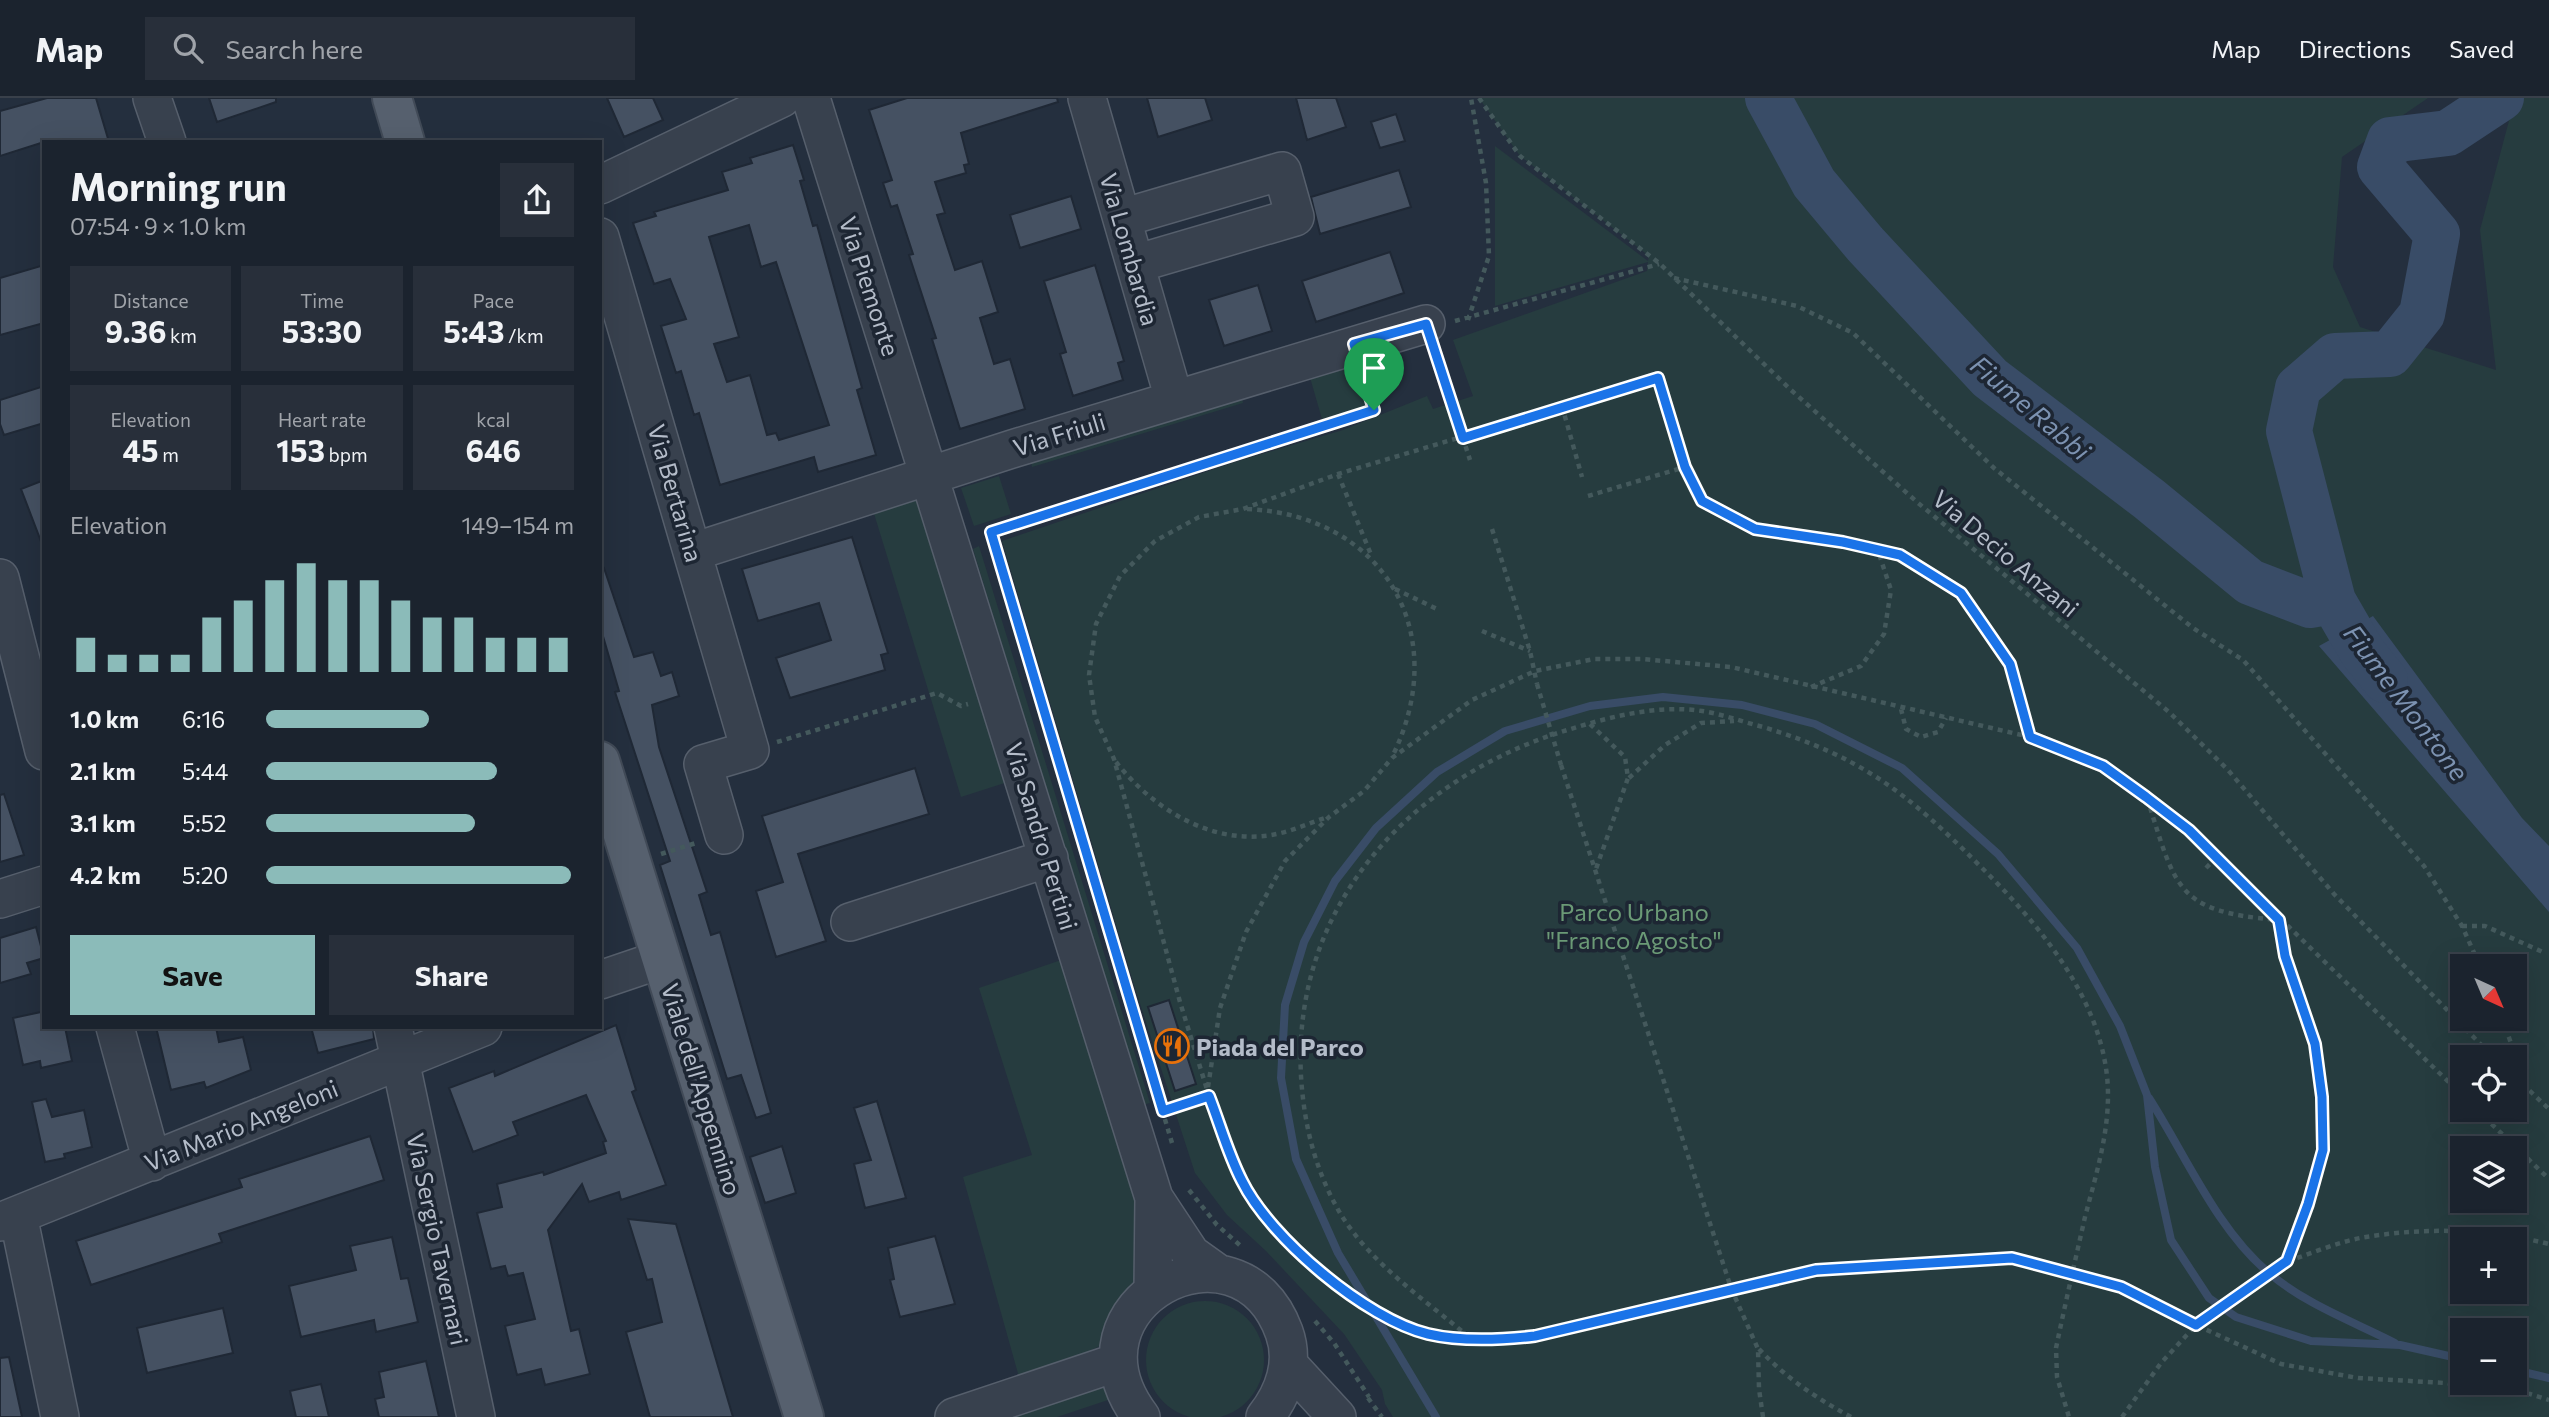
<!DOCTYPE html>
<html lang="en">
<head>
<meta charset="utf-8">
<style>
  :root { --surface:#1b232e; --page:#282f3a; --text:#f1f3f6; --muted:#a0a4aa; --line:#39404a; --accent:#8bbbb9 }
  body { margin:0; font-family:Commissioner,sans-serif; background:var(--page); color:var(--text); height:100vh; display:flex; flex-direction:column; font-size:26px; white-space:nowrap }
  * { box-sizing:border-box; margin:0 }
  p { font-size:23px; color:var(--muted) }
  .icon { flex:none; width:38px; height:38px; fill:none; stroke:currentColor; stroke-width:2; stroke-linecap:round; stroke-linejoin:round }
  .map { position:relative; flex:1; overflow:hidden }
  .side { position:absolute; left:42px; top:42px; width:560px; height:889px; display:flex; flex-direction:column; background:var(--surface); border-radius:0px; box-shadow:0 7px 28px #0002,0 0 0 2px var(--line) }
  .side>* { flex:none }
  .needle { width:46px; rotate:136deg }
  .tools { position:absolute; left:2450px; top:856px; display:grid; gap:14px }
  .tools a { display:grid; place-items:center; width:77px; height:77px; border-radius:0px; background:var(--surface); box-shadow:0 7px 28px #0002,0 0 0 2px var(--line); font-size:35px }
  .pin { position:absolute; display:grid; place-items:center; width:60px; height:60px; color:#fff; margin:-72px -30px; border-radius:50% 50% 50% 0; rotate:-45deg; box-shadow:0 0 7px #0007 }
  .pin .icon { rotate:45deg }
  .round { display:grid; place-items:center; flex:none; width:74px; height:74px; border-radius:0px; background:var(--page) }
  .summary { display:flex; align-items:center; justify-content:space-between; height:119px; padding:0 28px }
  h1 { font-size:38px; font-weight:700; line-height:52px }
  .figures { display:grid; grid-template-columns:repeat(3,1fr); gap:10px; height:119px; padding:7px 28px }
  .figures div { display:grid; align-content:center; border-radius:0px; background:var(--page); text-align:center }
  .figures b { font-size:30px; font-weight:700 }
  .figures small { font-size:19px; font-weight:400 }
  .figures p { font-size:19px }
  .chart { height:196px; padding:14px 28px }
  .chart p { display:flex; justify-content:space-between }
  .chart svg { width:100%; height:126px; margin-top:7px; stroke:var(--accent); stroke-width:6 }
  .cta { display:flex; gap:14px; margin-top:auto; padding:14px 28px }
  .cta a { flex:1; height:80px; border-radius:0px; background:var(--accent); color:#111; font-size:28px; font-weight:700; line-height:80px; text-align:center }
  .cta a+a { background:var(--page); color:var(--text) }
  ul { padding:0 28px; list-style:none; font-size:23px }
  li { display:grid; grid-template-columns:112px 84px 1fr; align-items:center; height:52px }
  li i { height:18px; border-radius:9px; background:var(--accent) }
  header { display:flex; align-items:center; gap:42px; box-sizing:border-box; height:98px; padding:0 35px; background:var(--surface); border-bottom:2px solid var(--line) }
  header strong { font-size:33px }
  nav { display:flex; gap:38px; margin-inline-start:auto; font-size:24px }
  .search { width:490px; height:63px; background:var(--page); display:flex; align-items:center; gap:18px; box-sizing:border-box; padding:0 24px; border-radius:0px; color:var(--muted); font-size:26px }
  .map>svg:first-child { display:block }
</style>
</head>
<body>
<header>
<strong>Map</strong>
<div class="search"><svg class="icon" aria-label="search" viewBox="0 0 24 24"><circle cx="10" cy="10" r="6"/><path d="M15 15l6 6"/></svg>Search here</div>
<nav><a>Map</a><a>Directions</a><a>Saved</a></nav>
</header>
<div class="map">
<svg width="2549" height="1319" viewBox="0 0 2549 1319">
  <rect width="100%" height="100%" fill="#242f3e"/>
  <path fill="#263c3f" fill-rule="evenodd" d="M 1479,0 L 2428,0 L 2342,59 L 2333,169 L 2360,229 L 2496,272 L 2480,132 L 2515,0 L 2549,0 L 2549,1319 L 1393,1319 L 1385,1306 L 1382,1292 L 1344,1236 L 1266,1153 L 1227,1117 L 1195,1075 L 1134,887 L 1002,443 L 1235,364 L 1343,332 L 1427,298 L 1433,311 L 1473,298 L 1453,242 L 1647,173 L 1648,164 L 1495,208 L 1495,48 L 1648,163 L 1649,158 L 1520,58 ZM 2462,868 L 2515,868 L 2515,920 L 2462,920 ZM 2462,959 L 2515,959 L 2515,1012 L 2462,1012 ZM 2462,1050 L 2515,1050 L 2515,1102 L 2462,1102 ZM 2462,1141 L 2515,1141 L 2515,1194 L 2462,1194 ZM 2462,1232 L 2515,1232 L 2515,1284 L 2462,1284 Z
    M 1354,263 L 1367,308 L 1322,321 L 1309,276 Z
    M 1241,296 L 1243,305 L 1032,369 L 1030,360 Z
    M 999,378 L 1011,416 L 974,428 L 961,390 Z
    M 914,396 L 924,400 L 1014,682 L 961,699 L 872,409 Z
    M 979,448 L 1150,1005 L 1142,1007 L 973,451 Z
    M 1064,861 L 1142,1117 L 1141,1178 L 1106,1245 L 1059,1268 L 1019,1279 L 963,1079 L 1032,1057 L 979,890 Z
    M1146 1262a59 59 0 1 1 118 0a59 59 0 1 1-118 0Z
    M 1110,1283 L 1114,1300 L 1057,1319 L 998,1319 Z"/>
  <path fill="#394c67" d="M 2373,518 L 2522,720 L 2549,748 L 2549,814 L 2319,548 Z"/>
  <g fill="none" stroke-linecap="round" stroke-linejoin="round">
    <path stroke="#394c67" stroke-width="8" d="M 2149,1000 C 2185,1056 2217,1132 2269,1175 C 2305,1206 2354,1224 2395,1245
      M 2515,1272 L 2549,1280
      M 1436,1319 L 1338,1155 L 1296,1061 L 1281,980 L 1285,907 L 1304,844 L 1335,783 L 1376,730 L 1437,674 L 1505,633 L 1590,608 L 1663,599 L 1742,607 L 1815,626 L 1902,670 L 1998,756 L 2077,850 L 2120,928 L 2147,997 L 2155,1069 L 2171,1142 L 2209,1200 L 2236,1219 L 2311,1243 L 2400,1247 L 2462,1261"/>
    <path stroke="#394c67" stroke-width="46" d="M 1768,0 L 1814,85 L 1865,146 L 1990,280 L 2149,401 L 2250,484 L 2310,507 L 2333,503
      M 2385,582 L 2363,555 L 2333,503 L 2289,333 L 2298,290 L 2335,258 L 2390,256 L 2422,216 L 2437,136 L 2380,69 L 2390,42 L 2448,35 L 2501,0"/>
  </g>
  <path fill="#455162" stroke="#1f2835" stroke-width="2" fill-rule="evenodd" d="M 47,0 L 96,0 L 109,44 L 44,44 L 0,58 L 0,13 Z
    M 209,0 L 276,0 L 276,4 L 217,24 Z
    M 607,0 L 653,0 L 663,22 L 624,39 Z
    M 907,0 L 1057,0 L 1058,4 L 961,35 L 969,66 L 964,67 L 966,75 L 935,84 L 945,115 L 937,117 L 955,172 L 982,163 L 998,214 L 980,220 L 994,266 L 1010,261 L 1025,311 L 960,331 L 932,241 L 936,240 L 909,157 L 913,156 L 897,107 L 891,109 L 883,85 L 892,82 L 869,12 Z
    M 1147,0 L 1205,0 L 1212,22 L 1158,39 Z
    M 1296,0 L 1336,0 L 1346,29 L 1307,42 Z
    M 1396,16 L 1405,43 L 1380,50 L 1371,24 Z
    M 793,47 L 804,82 L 800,83 L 813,128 L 817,127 L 862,290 L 857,292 L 876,357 L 818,374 L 814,359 L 720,387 L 699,315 L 694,317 L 681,273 L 676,275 L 661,228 L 686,221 L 670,181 L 654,186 L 633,125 L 656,118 L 654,114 L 728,92 L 722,74 L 752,65 L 750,60 ZM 749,127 L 761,169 L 776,164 L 829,327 L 779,342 L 776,335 L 767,337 L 750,277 L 727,284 L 714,246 L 739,239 L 709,139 Z
    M 1399,72 L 1411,109 L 1320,136 L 1311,99 Z
    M 1071,98 L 1081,131 L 1020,150 L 1010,117 Z
    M 1390,154 L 1404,195 L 1316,224 L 1302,183 Z
    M 44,167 L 44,225 L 0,237 L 0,180 Z
    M 1095,167 L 1124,263 L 1118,265 L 1123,282 L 1073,298 L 1060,256 L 1066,254 L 1044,183 Z
    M 1258,187 L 1272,233 L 1224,248 L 1209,202 Z
    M 44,288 L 44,325 L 4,337 L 0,326 L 0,302 Z
    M 44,382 L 44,446 L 42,446 L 21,391 Z
    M 852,439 L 888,555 L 881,557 L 885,572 L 790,600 L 776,560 L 831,542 L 819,505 L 758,523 L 742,471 Z
    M 604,470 L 634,559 L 653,554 L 661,578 L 672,574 L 679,598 L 652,607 L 659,649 L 707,794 L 699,797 L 711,837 L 720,834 L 771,1015 L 756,1020 L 741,977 L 727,981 L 660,767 L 670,763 L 615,594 L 619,593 L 600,528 L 600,471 Z
    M 915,670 L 929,716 L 798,756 L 826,843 L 776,859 L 756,793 L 783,784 L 762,718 Z
    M 4,696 L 24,757 L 0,764 L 0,697 Z
    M 36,829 L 44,860 L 27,865 L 31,876 L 0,885 L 0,840 Z
    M 1169,902 L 1196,986 L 1175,993 L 1148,909 Z
    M 41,914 L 44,929 L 65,929 L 72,963 L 41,970 L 40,963 L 23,967 L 13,920 Z
    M 616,927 L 636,992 L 632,994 L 666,1087 L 621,1102 L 619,1094 L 589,1104 L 582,1086 L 548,1132 L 571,1233 L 579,1231 L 590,1276 L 545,1287 L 541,1271 L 517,1277 L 505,1228 L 535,1221 L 523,1175 L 508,1178 L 505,1168 L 491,1171 L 477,1115 L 502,1109 L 497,1086 L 543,1074 L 544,1077 L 606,1055 L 603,1044 L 606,1043 L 586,997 L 513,1024 L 518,1037 L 473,1054 L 449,990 L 494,973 L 495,978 Z
    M 156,929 L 216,929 L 219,944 L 243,939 L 251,972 L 206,990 L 204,984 L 171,992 Z
    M 311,929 L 373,929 L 374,941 L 318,955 Z
    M 46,1001 L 52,1019 L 84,1012 L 92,1049 L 64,1056 L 65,1060 L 45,1064 L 32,1004 Z
    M 877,1003 L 906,1100 L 865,1110 L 854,1066 L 871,1062 L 854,1010 Z
    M 370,1038 L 384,1082 L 219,1136 L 222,1144 L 91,1187 L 76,1143 L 242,1089 L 239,1081 Z
    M 782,1048 L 796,1095 L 765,1105 L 750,1059 Z
    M 628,1121 L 676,1126 L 733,1319 L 650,1319 L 626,1234 L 662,1224 L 652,1181 L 647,1182 Z
    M 935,1138 L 955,1206 L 900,1219 L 890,1182 L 894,1181 L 888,1150 Z
    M 392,1139 L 401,1181 L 408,1180 L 418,1224 L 376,1234 L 374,1222 L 301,1239 L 289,1188 L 356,1172 L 350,1148 Z
    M 223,1210 L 233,1255 L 147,1275 L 137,1230 Z
    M 9,1259 L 22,1319 L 0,1319 L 0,1260 Z
    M 426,1263 L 439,1319 L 379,1319 L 375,1301 L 384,1299 L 379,1274 Z
    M 321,1286 L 329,1319 L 296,1319 L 290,1293 Z"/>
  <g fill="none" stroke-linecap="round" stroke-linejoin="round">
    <g stroke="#565f6c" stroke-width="40">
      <path id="minor" d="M 152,0 L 167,44
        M 811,0 L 1154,1100 L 1191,1156 L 1219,1176
        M 1087,0 L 1174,301
        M 600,87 L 782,0
        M 1122,120 L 1282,73 L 1295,119 L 1135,166
        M 600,139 L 750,652 L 703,666 L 724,737
        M 693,454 L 1012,351 L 1426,226
        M 0,480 L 44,653
        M 0,801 L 44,787
        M 850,824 L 1049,760
        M 600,882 L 662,861
        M 115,929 L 152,1064
        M 393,929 L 476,1319
        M 18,1117 L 60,1319
        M 0,1124 L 483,929
        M 1153,1191 L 1154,1100
        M 1289,1267 L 1337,1319
        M 954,1319 L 1118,1264
        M 1141,1319 C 1055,1206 1238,1109 1284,1234 C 1295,1264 1284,1295 1265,1319"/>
    </g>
    <g stroke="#414a57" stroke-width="42">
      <path id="major" d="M 392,0 L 405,44
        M 600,663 L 804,1319"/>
    </g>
    <path stroke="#44595c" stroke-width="4.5" stroke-dasharray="5 5" stroke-linecap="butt" d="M 1479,0 L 1520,58 L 1659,165 L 1791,292 L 1917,404 L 2169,614 L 2228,672 L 2334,796 L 2493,959
      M 1674,180 L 1797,208 L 1853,235 L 1994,370 L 2193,530 L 2243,562 L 2424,768 L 2462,828 L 2480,868
      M 1468,222 L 1489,158 L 1486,85 L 1471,0
      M 1455,223 L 1659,166
      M 1435,253 L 1470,362
      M 1562,308 L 1582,379
      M 1338,376 L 1372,459
      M 1588,398 L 1685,369
      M 1247,411 C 1385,417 1453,537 1392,659
      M 1492,431 L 1530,553 L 1537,586
      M 1395,491 L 1437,511
      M 1482,533 L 1530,553
      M 1811,589 L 1861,568 L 1884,536 L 1891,492 L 1878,453
      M 1901,611 L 1906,631 L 1921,639 L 1938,634 L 1946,620
      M 1590,626 L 1625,659 L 1628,680 L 1596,771
      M 777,644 L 937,595 L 961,608 L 968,606
      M 1116,664 C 1154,712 1216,751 1281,735 C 1297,731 1312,724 1328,719
      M 1561,667 L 1731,1190 L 1816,1172 L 2013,1160 L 2121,1189 L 2196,1227 L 2287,1163 L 2308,1106 L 2323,1052 L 2322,999 L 2315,946 L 2285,858 L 2279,822 C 2175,814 2176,790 2147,700
      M 1629,680 L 1665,647 L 1701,625 L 1734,623
      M 661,756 L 696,745
      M 2206,770 L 2217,759
      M 2462,828 L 2485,828 L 2545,855
      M 2502,920 L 2527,990
      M 2515,979 L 2549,1011
      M 1208,989 L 1220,910 L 1246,834 L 1285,763 L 1329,719 L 1364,693 L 1392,660 L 1472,602 L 1535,573 L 1594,561 L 1642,561 L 1731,569 L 2030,639
      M 2477,1012 L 2549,1081
      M 1163,1013 L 1209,998
      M 1172,1045 L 991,434 L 1374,312 L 1364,277
      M 1189,1092 L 1217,1127 L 1243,1150
      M 2288,1163 C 2313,1155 2340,1143 2366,1139 C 2428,1129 2489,1131 2549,1146
      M 1315,1223 L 1334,1245 L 1369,1299
      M 1469,1239 C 1425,1202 1370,1165 1340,1115 C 1315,1072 1304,1027 1301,978 C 1292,810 1407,683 1561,634 C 1605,620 1656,606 1702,613 C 1722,616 1743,624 1763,629 C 1862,659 1907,695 1979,767 C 2036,823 2098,895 2107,978 C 2112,1026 2097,1073 2085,1119 C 2075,1163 2065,1207 2056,1250 L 2057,1279 L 2069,1319
      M 1759,1251 C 1786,1280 1816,1300 1851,1319
      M 1368,1300 L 1382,1319
      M 1763,1319 L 1759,1291 L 1758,1251 L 1731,1190 L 1535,1238 L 1500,1242 L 1429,1236 L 1395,1226 L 1326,1179 L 1281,1135 L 1242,1084 L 1209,998 L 1180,904 L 1114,661 L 1095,619 L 1089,577 L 1096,526 L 1120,478 L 1155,443 L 1199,419 L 1243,411 L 1338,376 L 1658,280 L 1685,369 L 1702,403 L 1755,431 L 1843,444 L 1900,457 L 1961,495 L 2010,566 L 2030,639 L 2103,668 L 2189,732 L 2462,997
      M 2122,1319 L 2161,1265 L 2196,1227 L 2281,1266 L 2358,1280 L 2445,1285 L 2530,1296 L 2549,1302"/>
    <use href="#minor" stroke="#38414e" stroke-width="37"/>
    <use href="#major" stroke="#56606e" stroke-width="38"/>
    <path stroke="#44595c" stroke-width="4.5" stroke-dasharray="5 5" stroke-linecap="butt" d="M 1537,586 L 1561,667"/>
  </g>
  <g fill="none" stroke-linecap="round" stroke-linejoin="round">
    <g stroke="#fff" stroke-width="14">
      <path id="route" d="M 1426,226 L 1463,340 L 1658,280 L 1685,369 L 1702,403 L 1755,431 L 1843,444 L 1900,457 L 1961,495 L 2010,566 L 2030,639 L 2103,668 L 2146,699 L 2189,732 L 2279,822 L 2285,858 L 2315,946 L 2322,999 L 2323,1052 L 2308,1106 L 2287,1163 L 2196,1227 L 2121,1189 L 2012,1160 L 1816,1172 L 1535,1238 C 1500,1242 1462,1244 1428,1236 C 1366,1221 1270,1140 1242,1083 C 1228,1056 1220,1026 1209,998 L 1163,1013 L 991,434 L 1374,312 L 1354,246 Z"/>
    </g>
    <use href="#route" stroke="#1a73e8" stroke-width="9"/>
  </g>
  <defs>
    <g id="restaurant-ring" transform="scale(1.75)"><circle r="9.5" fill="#1d2633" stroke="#e8710a" stroke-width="1.5"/><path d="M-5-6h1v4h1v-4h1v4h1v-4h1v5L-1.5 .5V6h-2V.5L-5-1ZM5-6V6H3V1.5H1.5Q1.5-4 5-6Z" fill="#e8710a"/></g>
  </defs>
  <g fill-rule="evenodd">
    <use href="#restaurant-ring" x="1172" y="948"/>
  </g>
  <g text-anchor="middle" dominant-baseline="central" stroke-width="7" stroke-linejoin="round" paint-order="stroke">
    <g font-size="24" fill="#b4bcc9" stroke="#1d2633">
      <text transform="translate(1130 151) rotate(74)">Via Lombardia</text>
      <text transform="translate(870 188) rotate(72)">Via Piemonte</text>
      <text transform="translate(1059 336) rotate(-17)">Via Friuli</text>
      <text transform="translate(676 395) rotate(74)">Via Bertarina</text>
      <text transform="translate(2006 455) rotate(40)">Via Decio Anzani</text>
      <text transform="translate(1042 738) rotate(73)">Via Sandro Pertini</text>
      <text transform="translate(702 991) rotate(73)">Viale dell'Appennino</text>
      <text transform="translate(241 1027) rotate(-22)">Via Mario Angeloni</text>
      <text transform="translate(438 1141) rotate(78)">Via Sergio Tavernari</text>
    </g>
    <g font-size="24" fill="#6b9a76" stroke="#1d2633">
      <text x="1634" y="813">Parco Urbano<tspan x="1634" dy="28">"Franco Agosto"</tspan></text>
    </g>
    <g font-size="24" font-weight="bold" fill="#b4bcc9" stroke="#1d2633" text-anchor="start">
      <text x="1196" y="948">Piada del Parco</text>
    </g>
    <g font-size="26" font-style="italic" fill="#7c92b1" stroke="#1d2633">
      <text transform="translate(2031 309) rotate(40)">Fiume Rabbi</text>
      <text transform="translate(2407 604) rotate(53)">Fiume Montone</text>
    </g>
  </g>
</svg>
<div class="tools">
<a><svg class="needle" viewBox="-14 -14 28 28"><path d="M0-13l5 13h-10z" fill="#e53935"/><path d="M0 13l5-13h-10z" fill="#a0a4aa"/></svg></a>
<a><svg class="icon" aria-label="locate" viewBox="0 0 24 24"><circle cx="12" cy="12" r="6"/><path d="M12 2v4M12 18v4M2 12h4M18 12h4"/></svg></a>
<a><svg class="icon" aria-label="layers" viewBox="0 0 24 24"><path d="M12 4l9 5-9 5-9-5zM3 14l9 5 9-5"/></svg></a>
<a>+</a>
<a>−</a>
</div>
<div class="pin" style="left:1374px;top:312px;background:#1e9e55"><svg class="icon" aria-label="arrive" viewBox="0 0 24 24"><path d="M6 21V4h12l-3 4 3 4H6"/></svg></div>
<section class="side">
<div class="summary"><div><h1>Morning run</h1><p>07:54 · 9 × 1.0 km</p></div><a class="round"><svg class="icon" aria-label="share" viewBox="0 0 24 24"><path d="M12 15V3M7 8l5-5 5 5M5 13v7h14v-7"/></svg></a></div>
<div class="figures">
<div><p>Distance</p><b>9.36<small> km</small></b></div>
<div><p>Time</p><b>53:30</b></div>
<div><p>Pace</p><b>5:43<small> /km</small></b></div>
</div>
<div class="figures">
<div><p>Elevation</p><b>45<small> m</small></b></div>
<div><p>Heart rate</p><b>153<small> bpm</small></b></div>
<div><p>kcal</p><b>646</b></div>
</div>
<div class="chart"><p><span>Elevation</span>149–154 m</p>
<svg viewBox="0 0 160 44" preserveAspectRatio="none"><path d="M5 44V32M15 44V38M25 44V38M35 44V38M45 44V25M55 44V19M65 44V12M75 44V6M85 44V12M95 44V12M105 44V19M115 44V25M125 44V25M135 44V32M145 44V32M155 44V32"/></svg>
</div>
<ul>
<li><b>1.0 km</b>6:16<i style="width:53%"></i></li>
<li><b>2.1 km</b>5:44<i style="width:75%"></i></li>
<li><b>3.1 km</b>5:52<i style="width:68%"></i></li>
<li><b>4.2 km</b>5:20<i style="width:99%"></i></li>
</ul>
<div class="cta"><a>Save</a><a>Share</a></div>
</section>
</div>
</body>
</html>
